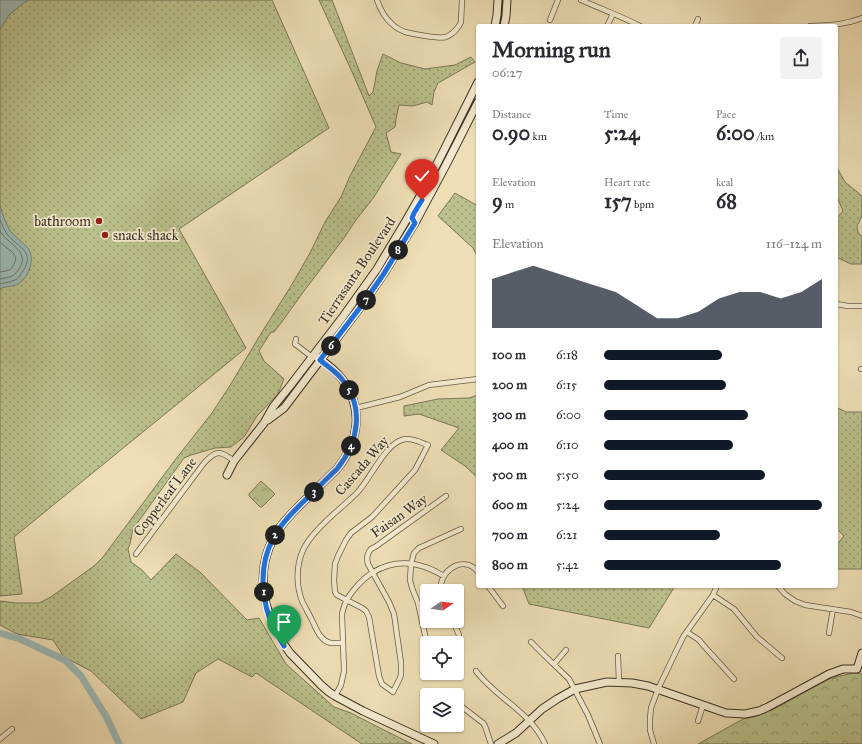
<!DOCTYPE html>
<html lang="en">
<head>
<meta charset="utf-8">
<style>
  :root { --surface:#fff; --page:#f2f2f3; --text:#2b2b33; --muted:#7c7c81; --accent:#111827 }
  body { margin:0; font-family:"IM FELL Great Primer",serif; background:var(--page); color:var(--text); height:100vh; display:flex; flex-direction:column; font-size:15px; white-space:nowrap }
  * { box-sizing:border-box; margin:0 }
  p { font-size:13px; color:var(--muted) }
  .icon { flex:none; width:22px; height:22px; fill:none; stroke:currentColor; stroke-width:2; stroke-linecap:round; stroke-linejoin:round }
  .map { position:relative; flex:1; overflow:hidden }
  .side { position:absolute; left:476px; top:24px; width:362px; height:564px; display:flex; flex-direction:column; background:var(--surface); border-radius:4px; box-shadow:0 1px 3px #0004 }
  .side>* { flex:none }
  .needle { width:26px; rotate:77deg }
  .tools { position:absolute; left:420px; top:584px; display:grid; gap:8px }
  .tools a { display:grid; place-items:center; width:44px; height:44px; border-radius:4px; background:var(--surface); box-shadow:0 1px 3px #0004; font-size:20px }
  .pin { position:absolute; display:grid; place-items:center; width:34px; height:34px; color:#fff; margin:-41px -17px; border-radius:50% 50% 50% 0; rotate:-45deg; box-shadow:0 0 4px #0007 }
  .pin .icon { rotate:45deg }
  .km { position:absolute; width:20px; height:20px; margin:-10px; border-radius:50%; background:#222; color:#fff; font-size:11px; line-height:20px; text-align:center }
  .round { display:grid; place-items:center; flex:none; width:42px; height:42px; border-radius:4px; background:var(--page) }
  .overview { display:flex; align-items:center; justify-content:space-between; height:68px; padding:0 16px }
  h1 { font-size:22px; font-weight:700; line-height:30px }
  .metrics { display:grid; grid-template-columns:repeat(3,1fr); gap:6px; height:68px; padding:4px 16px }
  .metrics div { display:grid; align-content:center }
  .metrics b { font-size:20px; font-weight:700 }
  .metrics small { font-size:11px; font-weight:400 }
  .metrics p { font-size:11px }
  .chart { height:112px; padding:8px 16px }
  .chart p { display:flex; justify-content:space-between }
  .chart svg { width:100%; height:72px; margin-top:4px; fill:var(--accent); opacity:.7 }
  ul { padding:0 16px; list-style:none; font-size:13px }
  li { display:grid; grid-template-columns:64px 48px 1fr; align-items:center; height:30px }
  li i { height:10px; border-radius:5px; background:var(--accent) }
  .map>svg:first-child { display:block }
</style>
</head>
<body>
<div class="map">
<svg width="862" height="744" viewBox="0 0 862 744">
  <defs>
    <pattern id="grass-dots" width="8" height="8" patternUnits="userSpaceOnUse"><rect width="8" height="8" fill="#bac18c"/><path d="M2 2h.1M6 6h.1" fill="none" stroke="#989d72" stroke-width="1.8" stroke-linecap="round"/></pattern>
    <pattern id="park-crowns" width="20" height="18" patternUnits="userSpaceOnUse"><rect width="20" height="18" fill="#bac18c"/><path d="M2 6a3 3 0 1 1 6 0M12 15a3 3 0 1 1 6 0" fill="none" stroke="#989d72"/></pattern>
  </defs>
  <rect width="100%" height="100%" fill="#eedeb5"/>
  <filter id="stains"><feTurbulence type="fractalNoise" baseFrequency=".005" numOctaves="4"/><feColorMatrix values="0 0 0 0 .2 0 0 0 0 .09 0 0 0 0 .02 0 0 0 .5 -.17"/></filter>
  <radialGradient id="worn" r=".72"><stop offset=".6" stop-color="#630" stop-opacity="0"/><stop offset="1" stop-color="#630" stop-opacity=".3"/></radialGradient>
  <path fill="url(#grass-dots)" stroke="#7a7858" d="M 0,0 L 272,0 L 329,128 L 179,229 L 246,348 L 14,537 L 22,594 L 0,596 Z
    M 319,0 L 332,0 L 369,96 L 373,92 L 377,71 L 383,54 L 401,63 L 425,69 L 455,65 L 471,57 L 475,62 L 438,83 L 434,92 L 432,105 L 427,102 L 413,106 L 399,105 L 396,119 L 395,127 L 386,133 L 391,152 L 401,154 L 374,197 L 356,220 L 344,238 L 304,291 L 281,323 L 274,332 L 271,332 L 259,351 L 264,361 L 284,379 L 278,394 L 257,416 L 244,437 L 231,447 L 215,448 L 191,455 L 184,458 L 133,529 C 131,536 131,544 128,549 L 131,562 L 142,570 L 151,580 L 176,554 L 201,573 L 247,620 L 259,618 L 286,664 L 334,707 L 351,713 L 378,727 L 412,744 L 362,744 L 256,673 L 252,677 L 218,659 L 196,673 L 183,702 L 141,719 L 91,671 L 64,657 L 53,640 L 17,634 L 0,625 L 0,601 L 15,603 L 39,603 L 51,597 L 94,566 L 103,557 L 175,460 L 212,413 L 229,387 L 262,332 L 291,286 L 310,253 L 325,222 L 341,197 L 350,176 L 376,127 L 353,74 Z
    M 836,166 L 845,182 L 862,196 L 862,216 L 857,226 L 858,233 L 862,236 L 862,264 L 851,264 L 836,257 L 836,219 L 843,211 L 836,194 Z
    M 455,193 L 478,206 L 478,258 L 473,248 L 438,216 Z
    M 478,395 L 478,478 L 465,466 L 441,450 L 459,428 L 419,414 L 404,416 L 404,406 L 438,399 L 469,398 Z
    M 836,407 L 846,412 L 862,412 L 862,569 L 836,569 L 836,546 L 844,536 L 836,528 Z
    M 522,586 L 675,586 L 649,628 L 529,604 Z"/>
  <path fill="url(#park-crowns)" stroke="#7a7858" d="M 261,481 L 275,494 L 262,507 L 260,507 L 249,496 L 249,494 Z
    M 854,673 L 862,674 L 862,744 L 698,744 L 743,719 L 754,717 L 772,710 L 827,680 L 835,677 Z"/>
  <path fill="#9cbab6" stroke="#75837c" d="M 0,0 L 29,0 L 22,4 L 9,15 L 0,30 Z
    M 0,206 L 4,218 L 10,231 L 28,248 C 36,259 28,280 16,285 C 10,287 5,286 0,289 Z"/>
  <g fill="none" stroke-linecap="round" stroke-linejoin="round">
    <path stroke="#6b756d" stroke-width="1" d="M 0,220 C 2,224 4,230 7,234 C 17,247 36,251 23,271 C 21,274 18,279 15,280 C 11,283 5,282 0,284
      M 0,231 C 8,245 31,251 19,269 C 17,271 15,275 12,276 C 9,278 4,278 0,279
      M 0,242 C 11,253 23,254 10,270 L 0,272"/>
    <path stroke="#9cbab6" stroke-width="7" d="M 0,633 L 20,639 L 65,660 L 81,676 L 107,718 L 119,744"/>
    <g stroke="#675c48" stroke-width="6">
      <path id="street" d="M 377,0 C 380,9 384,17 392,24 C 395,27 400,30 405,32 C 413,34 439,39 446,37 C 453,34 458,29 461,22 L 462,0
        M 581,0 C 601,9 621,16 640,26
        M 550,20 L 558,0
        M 607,26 L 613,14
        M 695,26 L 698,19
        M 810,26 C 828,25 845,25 862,18
        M 836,304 L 848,306 L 862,306
        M 296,339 L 295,344 L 312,357
        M 861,369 L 862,369
        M 356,408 L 400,397 L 429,385 L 478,379
        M 136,554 L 204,463 C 216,450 220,450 234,461
        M 488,586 L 503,606
        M 778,586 L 785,594 L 795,601 L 805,605 L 851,612 L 862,616
        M 441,591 C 441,589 440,586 441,584 C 444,567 466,556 478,572
        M 713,595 L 734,609 L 757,637 L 782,658
        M 453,621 L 459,635
        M 687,632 L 699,640 L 704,646 L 734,679
        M 829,633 L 833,609
        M 531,642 L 543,654 L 569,679 L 588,715 L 600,744
        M 343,643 C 339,643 334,643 331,643 C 320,641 316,628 312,620 C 309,614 305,607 302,601 C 296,585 296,566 303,550 C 310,535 331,516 344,505 C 348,501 353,497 357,493 C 370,479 383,449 399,441 C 409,436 419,442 428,445 L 415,470 L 372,517 L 351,533 L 346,540 L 338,556 L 335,564 L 334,580 L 335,592 L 337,595 L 362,608 L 366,611 L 369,617 L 379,676 L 382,684 L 393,692 L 400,678 L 401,674 L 401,663 L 394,614 L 389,602 L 368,564 C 366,557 368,549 375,547 L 446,496
        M 427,644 L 418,603 L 412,588 L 410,580 L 411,564 L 414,553 L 419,548 L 461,529
        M 618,656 L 619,682
        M 554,664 L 566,650
        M 476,671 C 496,698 531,712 545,744
        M 335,696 L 341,685 L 344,671 L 342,614 C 344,602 350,594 358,585 C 375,566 400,558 425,567 C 432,569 438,573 444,576
        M 457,703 L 483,723 L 485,726 L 491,744
        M 698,721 L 703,705
        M 0,739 L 12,729
        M 654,744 L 650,730 L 650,719 L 651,708 L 658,689 L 683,637 L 713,595 L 717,586"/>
    </g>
    <g stroke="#3a3024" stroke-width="9">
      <path id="secondary" d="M 495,26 L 497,15 L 498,0
        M 504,26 L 506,16 L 507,0
        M 314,355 C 324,362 335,369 342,379 C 364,408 359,442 337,469 C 325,480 314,492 302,503 C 296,509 290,515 285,521 C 264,546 259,573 266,604 C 271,622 278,638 290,653 L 321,685 L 329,692 L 335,696 L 363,711 L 434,744
        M 268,420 L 284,408 L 362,305 L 383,275 L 415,223 L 447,163 L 478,102
        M 227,475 L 234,461 L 264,423 L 273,407 L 290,386 L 342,318 L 377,269 L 404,224 L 419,198 L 440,158 L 478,82
        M 498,744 L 516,733 L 542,709 L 557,699 L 575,689 L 607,682 L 632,683 L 648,686 L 726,713 L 745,714 L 759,711 L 768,707 L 829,674 L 843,669 L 857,669 L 862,653"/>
    </g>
    <use href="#street" stroke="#f4eacf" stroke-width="4.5"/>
    <use href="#secondary" stroke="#f4eacf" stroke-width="7"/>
  </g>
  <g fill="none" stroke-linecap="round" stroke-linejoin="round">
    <g stroke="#fff" stroke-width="8">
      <path id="route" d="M 284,646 C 281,641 278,636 275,631 C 261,603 258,566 273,539 C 280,525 291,514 302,503 C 314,492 325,480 337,469 C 359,441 365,407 341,378 C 335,371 327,366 320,360 L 362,305 L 383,275 L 415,223 L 412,218 L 414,213 L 422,200"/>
    </g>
    <use href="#route" stroke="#1a73e8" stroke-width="5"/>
  </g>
  <g fill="#8f2418" stroke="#f4eacf" stroke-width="1.5">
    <circle cx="99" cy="221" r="4"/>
    <circle cx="105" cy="235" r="4"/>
  </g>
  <g text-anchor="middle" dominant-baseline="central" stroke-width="3.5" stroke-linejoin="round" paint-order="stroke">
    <g font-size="14" fill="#3a3024" stroke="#f4eacf" text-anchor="end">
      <text x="91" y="221">bathroom</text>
      <text x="113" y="235" text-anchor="start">snack shack</text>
    </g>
    <g font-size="14" fill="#3a3024" stroke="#f4eacf">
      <text transform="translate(357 271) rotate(-56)">Tierrasanta Boulevard</text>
      <text transform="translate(362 466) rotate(-49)">Cascada Way</text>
      <text transform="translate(165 497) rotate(-53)">Copperleaf Lane</text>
      <text transform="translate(399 516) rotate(-35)">Faisan Way</text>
    </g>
  </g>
  <rect width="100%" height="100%" filter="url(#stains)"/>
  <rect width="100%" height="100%" fill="url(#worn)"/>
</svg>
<div class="tools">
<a><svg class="needle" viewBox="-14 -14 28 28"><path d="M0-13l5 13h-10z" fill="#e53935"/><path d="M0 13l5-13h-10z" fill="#7c7c81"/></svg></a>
<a><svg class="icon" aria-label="locate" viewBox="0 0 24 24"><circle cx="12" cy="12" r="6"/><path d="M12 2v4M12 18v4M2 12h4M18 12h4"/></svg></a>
<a><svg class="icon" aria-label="layers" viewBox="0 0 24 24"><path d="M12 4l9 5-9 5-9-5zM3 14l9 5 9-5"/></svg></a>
</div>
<div class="pin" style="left:284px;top:646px;background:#1e9e55"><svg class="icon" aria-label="arrive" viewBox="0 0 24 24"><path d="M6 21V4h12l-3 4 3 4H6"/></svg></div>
<div class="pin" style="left:422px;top:200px;background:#d93025"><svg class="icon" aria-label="check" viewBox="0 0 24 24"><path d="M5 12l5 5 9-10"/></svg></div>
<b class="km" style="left:264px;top:592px">1</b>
<b class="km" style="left:275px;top:535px">2</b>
<b class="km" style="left:314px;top:492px">3</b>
<b class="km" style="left:351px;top:446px">4</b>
<b class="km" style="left:349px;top:390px">5</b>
<b class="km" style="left:331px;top:346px">6</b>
<b class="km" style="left:366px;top:300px">7</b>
<b class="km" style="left:398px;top:250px">8</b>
<section class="side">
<div class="overview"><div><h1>Morning run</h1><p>06:27</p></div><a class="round"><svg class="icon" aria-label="share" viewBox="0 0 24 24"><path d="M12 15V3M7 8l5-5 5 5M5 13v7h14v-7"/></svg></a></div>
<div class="metrics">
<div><p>Distance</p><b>0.90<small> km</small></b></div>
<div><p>Time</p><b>5:24</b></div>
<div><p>Pace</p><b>6:00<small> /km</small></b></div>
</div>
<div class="metrics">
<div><p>Elevation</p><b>9<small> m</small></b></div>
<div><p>Heart rate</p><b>157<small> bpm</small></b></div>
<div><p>kcal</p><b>68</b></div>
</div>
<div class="chart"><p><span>Elevation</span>116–124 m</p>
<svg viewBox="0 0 160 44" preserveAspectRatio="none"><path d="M0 44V14L10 10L20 6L30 10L40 14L50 18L60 22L70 30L80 38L90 38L100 34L110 26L120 22L130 22L140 26L150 22L160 14V44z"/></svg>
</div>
<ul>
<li><b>100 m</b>6:18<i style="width:54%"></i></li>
<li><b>200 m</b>6:15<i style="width:56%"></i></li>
<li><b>300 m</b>6:00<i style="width:66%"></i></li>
<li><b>400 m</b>6:10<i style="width:59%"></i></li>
<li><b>500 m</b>5:50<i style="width:74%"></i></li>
<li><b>600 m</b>5:24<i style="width:100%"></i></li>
<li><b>700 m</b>6:21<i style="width:53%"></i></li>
<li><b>800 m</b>5:42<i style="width:81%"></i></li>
</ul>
</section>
</div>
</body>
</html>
